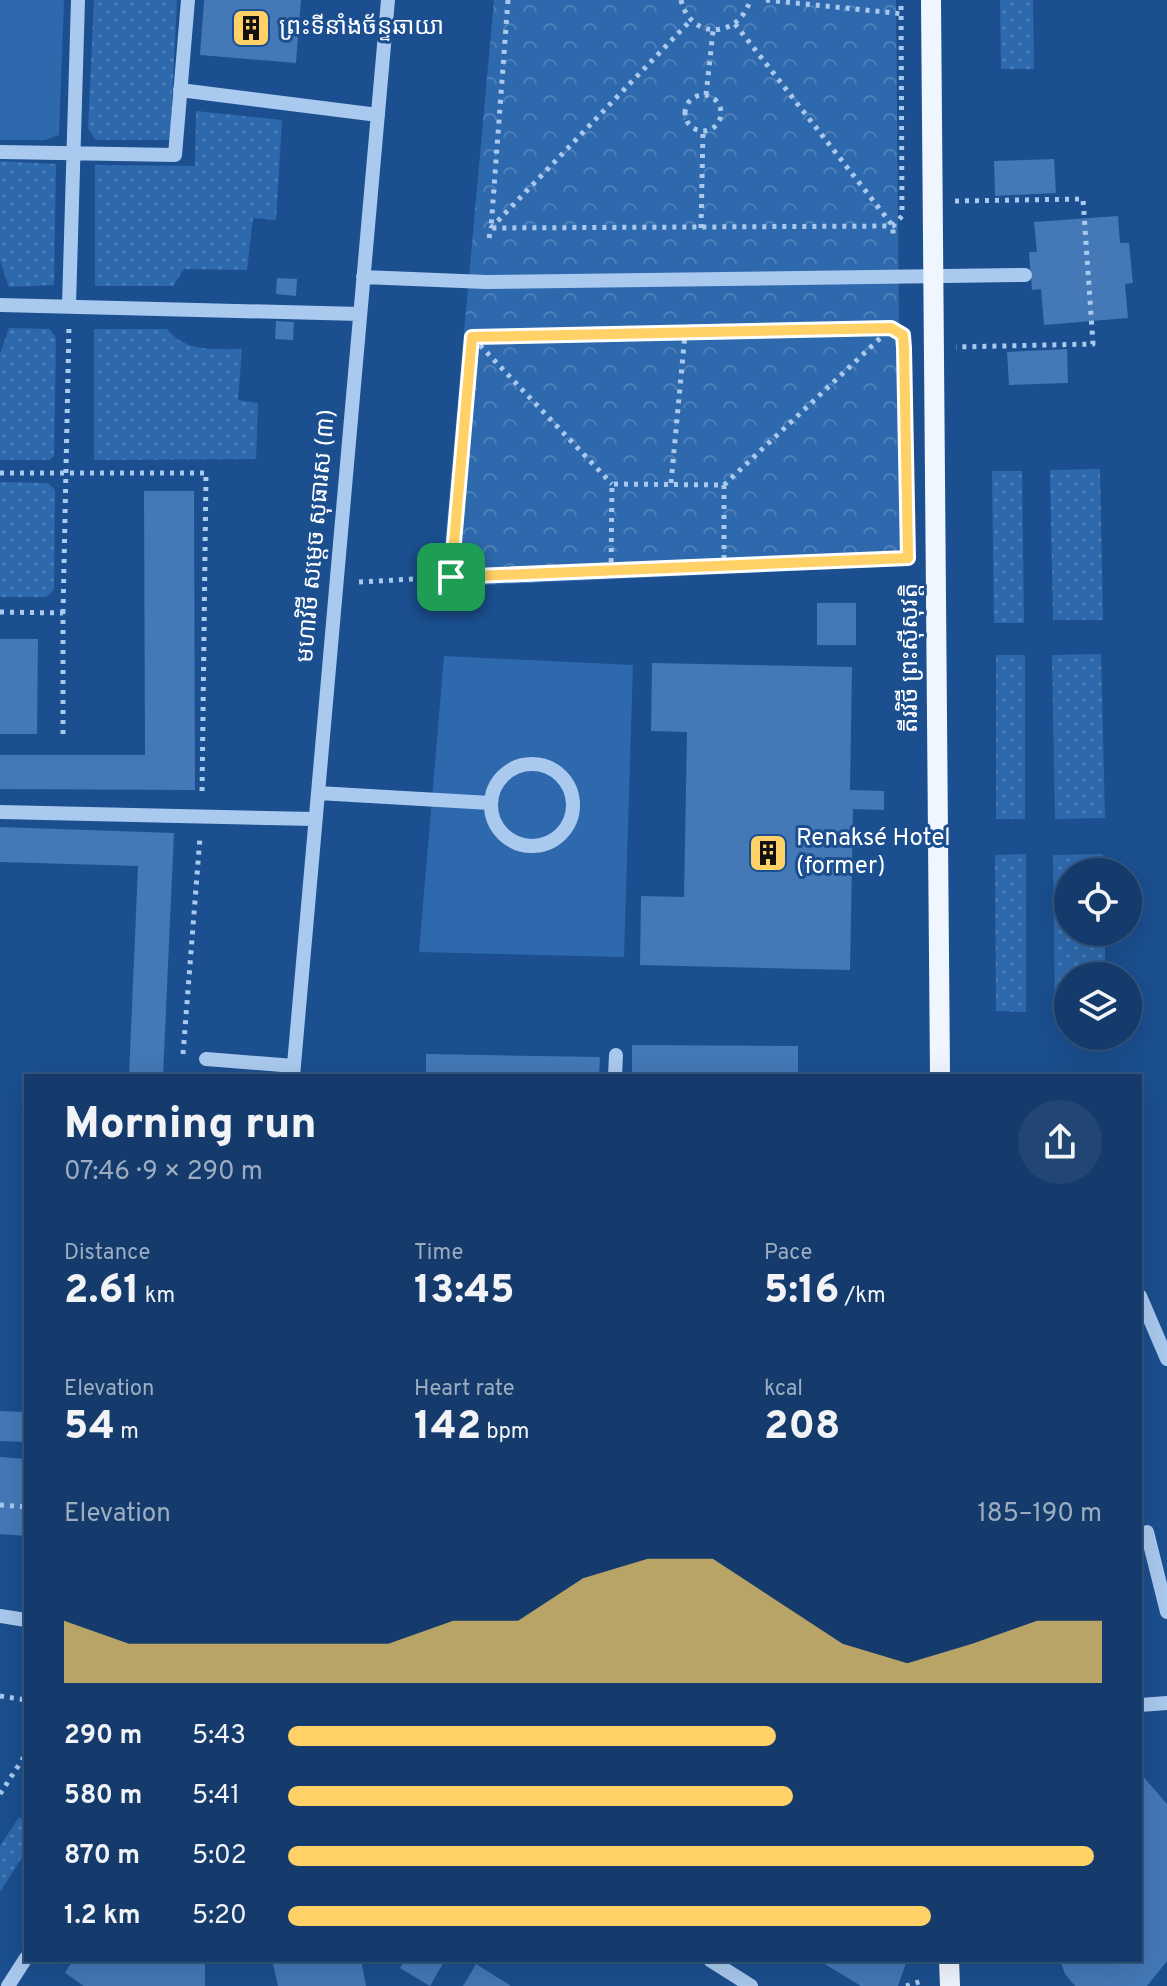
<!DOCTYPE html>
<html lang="en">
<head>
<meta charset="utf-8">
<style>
  :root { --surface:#143b6b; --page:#214673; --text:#f1f3f6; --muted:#9dadc1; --line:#33557e; --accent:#ffd166 }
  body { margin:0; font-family:Overpass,"Noto Sans Khmer",sans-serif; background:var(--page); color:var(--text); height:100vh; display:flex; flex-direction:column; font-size:30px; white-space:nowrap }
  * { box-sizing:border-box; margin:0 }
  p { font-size:26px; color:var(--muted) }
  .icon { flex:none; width:44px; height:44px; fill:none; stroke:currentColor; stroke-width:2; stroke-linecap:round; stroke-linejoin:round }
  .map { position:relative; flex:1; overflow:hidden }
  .panel { position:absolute; left:24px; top:1074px; width:1118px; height:888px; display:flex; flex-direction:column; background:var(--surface); border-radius:0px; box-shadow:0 8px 32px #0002,0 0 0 2px var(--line) }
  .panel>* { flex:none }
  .tools { position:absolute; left:1054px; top:858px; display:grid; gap:16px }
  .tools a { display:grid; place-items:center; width:88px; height:88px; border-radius:50%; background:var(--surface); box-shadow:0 8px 32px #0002,0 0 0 2px var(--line); font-size:40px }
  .pin { position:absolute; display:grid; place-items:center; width:68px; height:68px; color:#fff; margin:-34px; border-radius:16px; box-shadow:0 4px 12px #0006 }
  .round { display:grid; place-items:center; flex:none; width:84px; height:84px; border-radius:42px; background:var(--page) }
  .summary { display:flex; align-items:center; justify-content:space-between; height:136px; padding:0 40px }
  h1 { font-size:44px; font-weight:800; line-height:60px }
  .figures { display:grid; grid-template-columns:repeat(3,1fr); gap:12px; height:136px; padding:8px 40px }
  .figures div { display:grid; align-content:center }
  .figures b { font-size:40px; font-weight:800 }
  .figures small { font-size:22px; font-weight:400 }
  .figures p { font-size:22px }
  .chart { height:224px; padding:16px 40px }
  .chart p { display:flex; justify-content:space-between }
  .chart svg { width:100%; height:144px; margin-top:8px; fill:var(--accent); opacity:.7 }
  ul { padding:0 40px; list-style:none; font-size:26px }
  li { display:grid; grid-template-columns:128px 96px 1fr; align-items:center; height:60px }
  li i { height:20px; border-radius:10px; background:var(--accent) }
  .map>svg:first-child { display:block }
</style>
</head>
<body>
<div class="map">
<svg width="1167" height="1986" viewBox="0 0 1167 1986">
  <defs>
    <pattern id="grass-dots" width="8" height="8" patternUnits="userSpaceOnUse" patternTransform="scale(2)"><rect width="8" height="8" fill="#2e69ad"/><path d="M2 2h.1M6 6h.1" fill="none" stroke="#4d80b9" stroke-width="1.8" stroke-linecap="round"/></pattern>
    <pattern id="park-crowns" width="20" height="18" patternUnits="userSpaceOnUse" patternTransform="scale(2)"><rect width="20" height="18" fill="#2e69ad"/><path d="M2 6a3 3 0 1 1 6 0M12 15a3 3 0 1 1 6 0" fill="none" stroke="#4d80b9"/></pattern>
  </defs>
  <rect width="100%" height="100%" fill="#1b4f8f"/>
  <path fill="url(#grass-dots)" d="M 94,0 L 177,0 L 170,140 L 96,140 L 88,129 Z
    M 1000,0 L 1033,0 L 1034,69 L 1001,69 Z
    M 196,111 L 282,120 L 276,220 L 253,218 L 247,270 L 184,269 L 173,286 L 95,286 L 95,165 L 195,166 Z
    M 0,161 L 56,164 L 54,285 L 9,287 L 0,261 Z
    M 9,328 L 50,329 L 56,338 L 54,456 L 50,460 L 0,460 L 0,354 Z
    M 94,329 L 167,329 C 187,353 213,349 242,349 L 238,400 L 258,403 L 256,459 L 94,460 Z
    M 1100,469 L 1103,620 L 1053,620 L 1050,470 Z
    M 992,471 L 1022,471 L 1024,623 L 994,623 Z
    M 0,482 L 48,483 L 55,490 L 54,590 L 46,597 L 0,597 Z
    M 1101,654 L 1105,818 L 1055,819 L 1052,655 Z
    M 996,655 L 1025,655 L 1025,819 L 996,819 Z
    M 1026,854 L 1026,1012 L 996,1011 L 995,855 Z
    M 1103,854 L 1104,872 L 1068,872 L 1068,932 L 1105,932 L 1105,976 L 1068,976 L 1068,1016 L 1055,1016 L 1053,855 Z
    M 19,1817 L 26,1822 L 26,1851 L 0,1892 L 0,1846 Z"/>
  <path fill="url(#park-crowns)" d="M 494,0 L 896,0 L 901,566 L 441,587 Z"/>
  <path fill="#2e69ad" d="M 0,0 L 64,0 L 59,135 L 45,140 L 0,140 Z
    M 444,656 L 633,665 L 624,957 L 419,952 Z"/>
  <path fill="#4478b7" d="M 204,0 L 301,0 L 296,63 L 200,55 Z
    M 1054,159 L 1056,193 L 995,196 L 994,161 Z
    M 1118,216 L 1120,243 L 1129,243 L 1133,283 L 1125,284 L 1128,318 L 1044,325 L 1041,289 L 1032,290 L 1029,252 L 1037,252 L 1034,222 Z
    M 277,278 L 297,279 L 296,296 L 276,294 Z
    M 276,321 L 294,322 L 293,340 L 275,339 Z
    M 1067,349 L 1068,383 L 1009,385 L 1007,352 Z
    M 144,491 L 194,491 L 195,790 L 0,789 L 0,755 L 145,755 Z
    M 817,603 L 856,603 L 856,645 L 817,645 Z
    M 0,639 L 38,639 L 37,734 L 0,734 Z
    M 652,663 L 852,667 L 850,790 L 884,791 L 884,810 L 853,809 L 850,970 L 640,965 L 641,896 L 684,897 L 687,732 L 651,731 Z
    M 0,827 L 174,833 L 163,1076 L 129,1076 L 138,866 L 0,862 Z
    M 632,1045 L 798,1046 L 798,1076 L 632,1076 Z
    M 426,1054 L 600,1057 L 599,1076 L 426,1076 Z
    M 0,1411 L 26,1412 L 26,1442 L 0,1441 Z
    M 0,1457 L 26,1459 L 26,1536 L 0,1534 Z
    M 1140,1773 L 1167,1804 L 1167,1961 L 1147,1986 L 1075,1986 L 1065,1974 L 1060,1960 L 1140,1960 Z
    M 73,1960 L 205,1960 L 205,1986 L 84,1986 L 65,1973 Z
    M 272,1960 L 361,1960 L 366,1986 L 278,1986 Z
    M 405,1960 L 445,1960 L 430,1986 L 400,1968 Z
    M 818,1960 L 906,1960 L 906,1963 L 898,1986 L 861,1986 Z
    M 476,1964 L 511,1986 L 463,1986 Z"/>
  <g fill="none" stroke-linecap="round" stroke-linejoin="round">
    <path stroke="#a9c9ee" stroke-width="5" stroke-dasharray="4 6" stroke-linecap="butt" d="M 508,0 L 491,228 L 893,226 L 902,216 L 901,0
      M 681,0 C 690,40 739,39 750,0
      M 766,0 L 904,14
      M 735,24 L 893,226 L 893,236
      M685 113a18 18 0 1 1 36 0a18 18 0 1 1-36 0Z
      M 706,95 L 713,31
      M 955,201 L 1083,199 L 1093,344 L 956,347
      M 701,228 L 703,132
      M 489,238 L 491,228 L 691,20
      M 891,328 L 903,335 L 904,348 L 908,558 L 451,577 L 472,337 Z
      M 473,338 L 612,484
      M 0,473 L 206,473 L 202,795
      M 671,483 L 685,334
      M 724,485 L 891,328 L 894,318
      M 611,572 L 612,484 L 724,485 L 724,568
      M 359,582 L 451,577
      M 0,612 L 63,613 L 63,740
      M 63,613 L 69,326
      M 183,1054 L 200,837
      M 0,1505 L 26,1507
      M 0,1696 L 26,1700
      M 0,1794 L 26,1754
      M 906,1986 L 925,1980"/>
    <path stroke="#a9c9ee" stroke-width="14" d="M 180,90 L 378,115
      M 0,152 L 175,155 L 188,0
      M 363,277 L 486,282 L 1025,275
      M 0,305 L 360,314
      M 69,305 L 78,0
      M491 805a41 41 0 1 1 82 0a41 41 0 1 1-82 0Z
      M 318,793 L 490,803
      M 0,812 L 315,819
      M 206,1059 L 294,1066
      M 293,1076 L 388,0
      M 615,1076 L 616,1055
      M 1140,1296 L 1167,1359
      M 1147,1532 L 1167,1612
      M 0,1616 L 26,1620
      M 1140,1705 L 1167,1703
      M 710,1960 L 751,1986
      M 8,1986 L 26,1958"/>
    <path stroke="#f0f6ff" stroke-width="20" d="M 931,0 L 940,1076
      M 949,1960 L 950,1986"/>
  </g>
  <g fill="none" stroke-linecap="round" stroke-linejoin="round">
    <g stroke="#fff" stroke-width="16">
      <path id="route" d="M 891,328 L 903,335 L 904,348 L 908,558 L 451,577 L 472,337 Z"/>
    </g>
    <use href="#route" stroke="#ffd166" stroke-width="10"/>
  </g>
  <defs>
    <g id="building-square" transform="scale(2)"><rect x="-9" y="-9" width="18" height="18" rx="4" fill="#ffd166" stroke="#1b4f8f"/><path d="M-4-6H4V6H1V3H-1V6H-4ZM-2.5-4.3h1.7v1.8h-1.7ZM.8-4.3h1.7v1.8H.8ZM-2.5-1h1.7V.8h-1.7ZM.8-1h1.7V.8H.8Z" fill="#111"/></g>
  </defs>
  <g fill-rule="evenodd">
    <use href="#building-square" x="251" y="28"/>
    <use href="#building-square" x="768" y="853"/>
  </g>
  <g text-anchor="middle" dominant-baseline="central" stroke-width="6" stroke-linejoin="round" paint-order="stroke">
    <g font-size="24" fill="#fff" stroke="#1b4f8f" text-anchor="start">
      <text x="279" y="28">ព្រះទីនាំងច័ន្ទឆាយា</text>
      <text x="796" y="839">Renaksé Hotel<tspan x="796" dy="28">(former)</tspan></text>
    </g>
    <g font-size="24" fill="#fff" stroke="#1b4f8f">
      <text transform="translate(317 536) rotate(-85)">មហាវិថី សម្តេច សុធារស (៣)</text>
      <text transform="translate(911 658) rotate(-90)">តីរវិថី ព្រះស៊ីសុវត្តិ</text>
    </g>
  </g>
</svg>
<div class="tools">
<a><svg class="icon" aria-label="locate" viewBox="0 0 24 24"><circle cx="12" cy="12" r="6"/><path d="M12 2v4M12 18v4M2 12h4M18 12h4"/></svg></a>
<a><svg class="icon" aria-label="layers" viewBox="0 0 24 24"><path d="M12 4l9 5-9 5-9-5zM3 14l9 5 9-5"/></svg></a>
</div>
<div class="pin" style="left:451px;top:577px;background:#1e9e55"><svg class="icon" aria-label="arrive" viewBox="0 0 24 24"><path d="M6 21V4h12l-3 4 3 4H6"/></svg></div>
<section class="panel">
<div class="summary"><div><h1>Morning run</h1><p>07:46 · 9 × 290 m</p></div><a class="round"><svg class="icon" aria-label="share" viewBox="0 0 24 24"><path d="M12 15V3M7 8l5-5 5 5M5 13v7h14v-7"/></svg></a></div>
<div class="figures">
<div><p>Distance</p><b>2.61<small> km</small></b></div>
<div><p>Time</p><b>13:45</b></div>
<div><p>Pace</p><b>5:16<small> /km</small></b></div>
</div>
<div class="figures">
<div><p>Elevation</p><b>54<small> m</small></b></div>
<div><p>Heart rate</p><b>142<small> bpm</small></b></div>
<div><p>kcal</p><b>208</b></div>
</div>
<div class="chart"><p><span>Elevation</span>185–190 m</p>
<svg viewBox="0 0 160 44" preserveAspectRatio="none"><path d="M0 44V25L10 32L20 32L30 32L40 32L50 32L60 25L70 25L80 12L90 6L100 6L110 19L120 32L130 38L140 32L150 25L160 25V44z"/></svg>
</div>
<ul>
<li><b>290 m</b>5:43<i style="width:60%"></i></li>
<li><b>580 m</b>5:41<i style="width:62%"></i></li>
<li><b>870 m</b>5:02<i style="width:99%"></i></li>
<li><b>1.2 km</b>5:20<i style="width:79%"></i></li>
</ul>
</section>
</div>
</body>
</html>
